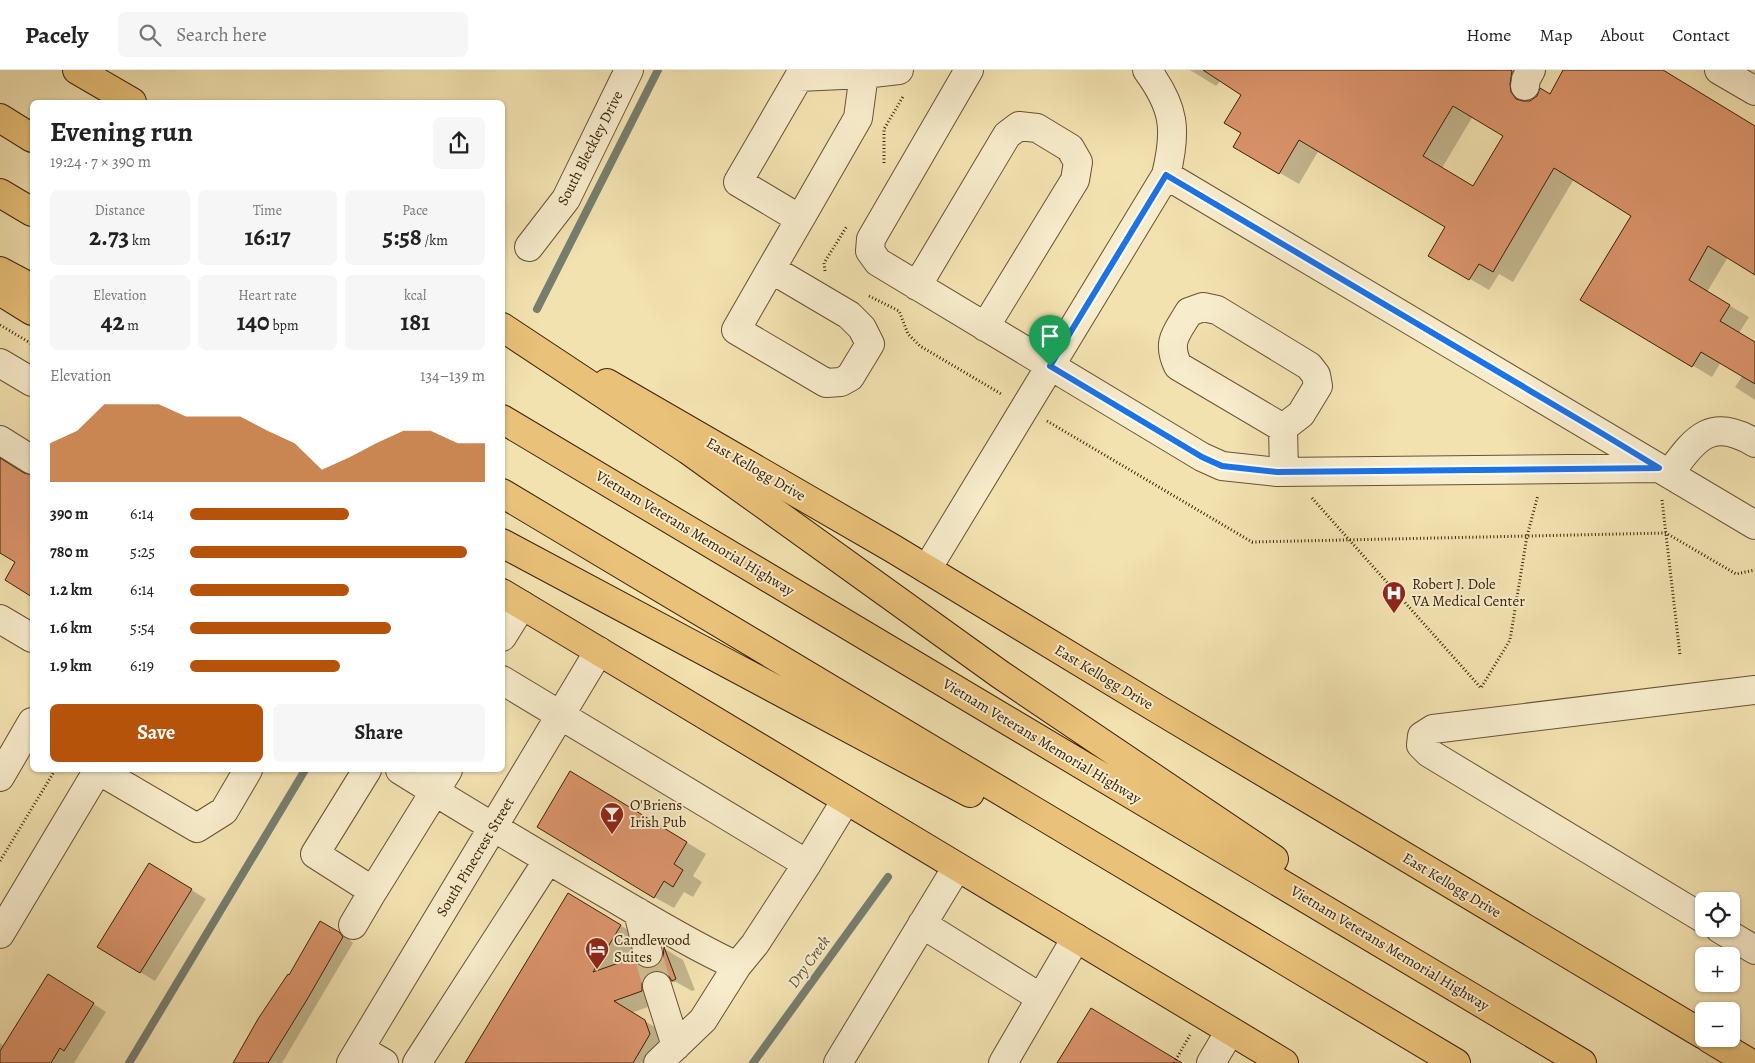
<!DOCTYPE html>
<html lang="en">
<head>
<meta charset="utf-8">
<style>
  :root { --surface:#fff; --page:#f6f6f6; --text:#222; --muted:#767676; --line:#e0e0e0; --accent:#b45309 }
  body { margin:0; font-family:Alegreya,serif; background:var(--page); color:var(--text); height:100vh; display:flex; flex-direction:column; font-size:19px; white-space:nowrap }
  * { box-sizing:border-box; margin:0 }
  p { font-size:16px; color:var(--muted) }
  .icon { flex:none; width:28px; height:28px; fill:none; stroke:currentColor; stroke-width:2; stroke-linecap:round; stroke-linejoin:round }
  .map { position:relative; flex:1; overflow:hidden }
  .details { position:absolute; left:30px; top:30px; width:475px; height:672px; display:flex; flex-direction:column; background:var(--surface); border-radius:8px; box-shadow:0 1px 4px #0004 }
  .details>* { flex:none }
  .tools { position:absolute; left:1695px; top:822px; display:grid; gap:10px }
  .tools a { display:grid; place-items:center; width:45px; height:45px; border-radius:8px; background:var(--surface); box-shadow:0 1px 4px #0004; font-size:25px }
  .pin { position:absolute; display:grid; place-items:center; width:42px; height:42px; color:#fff; margin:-51px -21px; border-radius:50% 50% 50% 0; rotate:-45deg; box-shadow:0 0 5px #0007 }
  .pin .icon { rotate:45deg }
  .round { display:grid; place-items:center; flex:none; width:52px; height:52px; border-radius:8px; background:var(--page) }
  .overview { display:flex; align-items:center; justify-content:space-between; height:85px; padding:0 20px }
  h1 { font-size:28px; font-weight:700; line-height:38px }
  .figures { display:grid; grid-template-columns:repeat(3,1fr); gap:8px; height:85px; padding:5px 20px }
  .figures div { display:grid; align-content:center; border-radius:8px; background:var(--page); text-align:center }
  .figures b { font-size:25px; font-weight:700 }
  .figures small { font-size:14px; font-weight:400 }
  .figures p { font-size:14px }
  .chart { height:140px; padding:10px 20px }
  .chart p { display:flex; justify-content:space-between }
  .chart svg { width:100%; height:90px; margin-top:5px; fill:var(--accent); opacity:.7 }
  .cta { display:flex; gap:10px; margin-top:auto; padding:10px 20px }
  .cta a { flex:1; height:58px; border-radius:8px; background:var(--accent); color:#fff; font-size:20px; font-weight:700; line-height:58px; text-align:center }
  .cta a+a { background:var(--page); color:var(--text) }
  ul { padding:0 20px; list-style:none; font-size:16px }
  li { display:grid; grid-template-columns:80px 60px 1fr; align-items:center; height:38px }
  li i { height:12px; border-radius:6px; background:var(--accent) }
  header { display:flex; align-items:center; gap:30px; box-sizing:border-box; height:70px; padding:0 25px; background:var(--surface); border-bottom:1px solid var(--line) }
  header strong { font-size:24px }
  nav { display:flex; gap:28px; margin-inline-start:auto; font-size:18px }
  .search { width:350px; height:45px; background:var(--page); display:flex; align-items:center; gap:12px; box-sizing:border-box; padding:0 18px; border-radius:8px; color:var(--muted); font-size:19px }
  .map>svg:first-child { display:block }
</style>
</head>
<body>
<header>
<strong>Pacely</strong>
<div class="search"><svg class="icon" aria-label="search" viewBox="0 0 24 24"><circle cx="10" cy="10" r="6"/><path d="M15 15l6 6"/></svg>Search here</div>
<nav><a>Home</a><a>Map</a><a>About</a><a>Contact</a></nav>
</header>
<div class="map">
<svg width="1755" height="993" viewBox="0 0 1755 993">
  <rect width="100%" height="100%" fill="#f2e2b0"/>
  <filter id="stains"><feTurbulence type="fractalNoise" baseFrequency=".004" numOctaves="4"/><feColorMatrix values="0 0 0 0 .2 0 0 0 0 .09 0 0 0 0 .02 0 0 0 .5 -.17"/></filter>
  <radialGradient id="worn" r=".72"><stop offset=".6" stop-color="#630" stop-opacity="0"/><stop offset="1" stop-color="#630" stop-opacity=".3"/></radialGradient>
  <path fill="#0003" fill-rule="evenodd" d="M 1190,0 L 1529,0 L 1529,32 L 1551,25 L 1565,0 L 1662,0 L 1755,57 L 1755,203 L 1728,187 L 1707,222 L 1749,247 L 1739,263 L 1755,272 L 1755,330 L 1735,317 L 1743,305 L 1721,292 L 1712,307 L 1582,230 L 1632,145 L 1574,109 L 1513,212 L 1499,204 L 1489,220 L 1429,185 L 1446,156 L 1319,80 L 1299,114 L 1235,77 L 1243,62 L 1242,24 L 1221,10 L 1216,16 ZM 1473,46 L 1505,66 L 1474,117 L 1442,98 Z
    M 0,386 L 12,396 L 26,405 L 32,407 L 32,526 L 6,510 L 17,492 L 0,482 Z
    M 224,700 L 235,700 L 232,704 Z
    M 590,714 L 706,784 L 693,806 L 702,812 L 693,827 L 684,822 L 674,838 L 654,827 Z
    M 164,803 L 206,829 L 155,911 L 140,902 Z
    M 588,836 L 640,867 L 625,892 L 633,889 L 651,899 L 659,896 L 664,888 L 665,879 L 683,890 L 695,920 L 692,921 L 676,912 L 672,912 L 666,916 L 662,932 L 631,943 L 665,963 L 659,993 L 467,993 Z
    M 320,852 L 349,869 L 353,873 L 282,993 L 234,993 L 290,906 Z
    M 61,913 L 106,942 L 74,993 L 0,993 L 0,973 L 4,976 Z"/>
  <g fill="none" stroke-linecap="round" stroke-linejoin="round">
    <path stroke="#757e6f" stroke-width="8" d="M 537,239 L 658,0
      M 129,993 L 305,700
      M 753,993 L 888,807"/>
  </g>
  <path fill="#db946b" stroke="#3a2208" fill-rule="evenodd" d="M 1203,0 L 1510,0 L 1512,1 L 1510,14 L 1511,22 L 1516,29 L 1523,31 L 1530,31 L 1537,26 L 1540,18 L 1550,24 L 1563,0 L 1663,0 L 1755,56 L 1755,205 L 1708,176 L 1689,210 L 1730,235 L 1720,251 L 1755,272 L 1755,314 L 1701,282 L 1692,297 L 1580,230 L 1631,146 L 1554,98 L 1493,202 L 1479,194 L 1469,210 L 1428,186 L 1445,157 L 1299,70 L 1279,104 L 1233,77 L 1241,63 L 1224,53 L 1241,25 ZM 1453,36 L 1503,66 L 1473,116 L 1423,86 Z
    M 0,388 L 24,403 L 32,405 L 32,527 L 5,510 L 15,492 L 0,483 Z
    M 570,701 L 687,772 L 674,794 L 683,800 L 673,817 L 664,811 L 654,828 L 537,757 Z
    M 149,793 L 192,819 L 140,903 L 97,877 Z
    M 568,823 L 621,855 L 593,902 L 633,888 L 637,894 L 643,898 L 652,898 L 658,895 L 663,888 L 664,877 L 676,909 L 672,911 L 668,905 L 661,901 L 652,901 L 646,905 L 642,912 L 642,921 L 614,931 L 645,950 L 650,964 L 633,993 L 465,993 Z
    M 320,851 L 339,862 L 343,867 L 308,928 L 268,993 L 233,993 L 258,949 L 288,904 L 289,905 Z
    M 48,904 L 94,933 L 64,981 L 60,978 L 51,993 L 0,993 L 0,981 Z
    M 1091,938 L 1182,993 L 1057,993 Z"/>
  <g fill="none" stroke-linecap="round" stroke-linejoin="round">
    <path stroke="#cdbc8e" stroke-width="28" stroke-dasharray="28 14" stroke-linecap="butt" d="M 648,883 L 657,916"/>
    <g stroke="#685232" stroke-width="30">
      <path id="minor" d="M 864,0 L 864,4 L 858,48 L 800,149 L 738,112 L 799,7 L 864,4 L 899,0
        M 969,0 L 871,169 L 870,181 L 878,192 L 1202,387 L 1222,396 L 1277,402 L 1659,398
        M 1719,0 L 1755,21
        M 1525,16 L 1526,9 L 1531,0
        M 1166,105 L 1755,455
        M 529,177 L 566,129 L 629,0
        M 771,199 L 736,260 L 826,313 L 841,312 L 850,307 L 870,274 L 862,258 L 849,245 L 771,199 L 800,149
        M 917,216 L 1007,65 L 1019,56 L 1037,58 L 1070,78 L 1078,92 L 1075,110 L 985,257
        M 0,293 L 32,312
        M 1283,358 L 1178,296 C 1166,271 1177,263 1189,242 L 1203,237 L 1217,240 L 1309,296 L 1316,305 L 1318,316 L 1301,344 L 1283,358 L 1284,402
        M 0,370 L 32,390
        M 1669,404 C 1695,369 1710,346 1755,373
        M 927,499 L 1166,105 C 1177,60 1175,38 1147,0
        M 0,549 L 32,568
        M 502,567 L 522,535
        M 502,610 L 807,794 L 846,730
        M 367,700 L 315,784 L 373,821 L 448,700
        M 400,700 C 467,742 536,783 605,823 C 648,848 691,875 737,896 L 755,874 L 807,794
        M 0,707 L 32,652
        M 638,842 L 648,883
        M 1704,849 L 1429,683 L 1421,675 L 1422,666 L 1433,659 L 1755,620
        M 922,854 L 1041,928
        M 353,855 L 373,821
        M 1720,859 L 1755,880
        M 0,864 L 98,700 L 197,758 L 224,741 L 248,700
        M 657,916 L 676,976
        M 360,979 L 384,993
        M 351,993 L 599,581
        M 417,993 L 548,790
        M 658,993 L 703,950 L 737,896
        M 838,993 L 957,797
        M 1003,993 L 1076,868
        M 1211,993 L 1230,961"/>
    </g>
    <g stroke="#3a2208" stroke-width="30">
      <path id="major" d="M 77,0 L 132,32
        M 0,221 L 32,241
        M 607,313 L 892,478 L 1161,641 L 1704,965
        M 502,523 L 1284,993
        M 1710,969 L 1750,993"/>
    </g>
    <g stroke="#3a2208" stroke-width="30">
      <path id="highway" d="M 0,48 L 32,68
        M 0,123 L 32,142
        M 0,201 L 32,218
        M 502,257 L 688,380 L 1001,605 L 1274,789
        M 502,349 L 1582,993
        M 502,423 L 1456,993
        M 502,473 L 970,723"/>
    </g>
    <path stroke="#3a2208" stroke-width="3" stroke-dasharray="1 2.5" stroke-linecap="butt" d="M 884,93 L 884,59 L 904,25
      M 825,201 L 824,193 L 847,156
      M 869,226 L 899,241 L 908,264 L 920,276 L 1003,325
      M 0,255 L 32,274
      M 1047,351 L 1252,472 L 1666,463 L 1736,504 L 1755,500
      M 1312,428 L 1481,618 L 1510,570 L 1527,466 L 1538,425
      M 1662,430 L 1680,585
      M 0,791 L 55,700
      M 1174,993 L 1190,965"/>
    <use href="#minor" stroke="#f7eccc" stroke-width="28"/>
    <use href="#major" stroke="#e9c178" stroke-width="28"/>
    <use href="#highway" stroke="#e9c178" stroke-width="28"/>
  </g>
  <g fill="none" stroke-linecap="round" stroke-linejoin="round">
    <g stroke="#fff" stroke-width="10">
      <path id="route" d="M 1166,105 L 1598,361 L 1659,398 L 1277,402 L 1222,396 L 1202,387 L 1050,296 Z"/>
    </g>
    <use href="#route" stroke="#1a73e8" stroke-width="6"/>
  </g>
  <defs>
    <g id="hospital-pin" transform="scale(1.25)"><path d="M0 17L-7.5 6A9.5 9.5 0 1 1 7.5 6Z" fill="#8f2418" stroke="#f7eccc"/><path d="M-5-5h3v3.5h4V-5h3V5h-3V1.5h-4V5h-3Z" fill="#fff"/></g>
    <g id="bar-pin" transform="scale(1.25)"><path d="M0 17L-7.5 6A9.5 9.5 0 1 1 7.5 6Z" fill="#8f2418" stroke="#f7eccc"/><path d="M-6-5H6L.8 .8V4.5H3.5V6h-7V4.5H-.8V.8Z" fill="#fff"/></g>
    <g id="hotel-pin" transform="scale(1.25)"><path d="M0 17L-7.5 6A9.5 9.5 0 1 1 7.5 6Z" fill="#8f2418" stroke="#f7eccc"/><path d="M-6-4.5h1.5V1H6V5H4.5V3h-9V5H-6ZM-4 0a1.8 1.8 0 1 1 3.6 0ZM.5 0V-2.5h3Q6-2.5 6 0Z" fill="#fff"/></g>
  </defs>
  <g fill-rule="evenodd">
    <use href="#hospital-pin" x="1394" y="523"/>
    <use href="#bar-pin" x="612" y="744"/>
    <use href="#hotel-pin" x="597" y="879"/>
  </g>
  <g text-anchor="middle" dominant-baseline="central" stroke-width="4" stroke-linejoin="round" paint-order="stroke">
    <g font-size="15" fill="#3a2208" stroke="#f7eccc">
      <text transform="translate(590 78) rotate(-63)">South Bleckley Drive</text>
      <text transform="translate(756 399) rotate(30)">East Kellogg Drive</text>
      <text transform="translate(695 463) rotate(31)">Vietnam Veterans Memorial Highway</text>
      <text transform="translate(1104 607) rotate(31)">East Kellogg Drive</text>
      <text transform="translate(1042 671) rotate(31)">Vietnam Veterans Memorial Highway</text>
      <text transform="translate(475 787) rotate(-59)">South Pinecrest Street</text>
      <text transform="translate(1452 815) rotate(31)">East Kellogg Drive</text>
      <text transform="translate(1390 878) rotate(31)">Vietnam Veterans Memorial Highway</text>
    </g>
    <g font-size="15" fill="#3a2208" stroke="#f7eccc" text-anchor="start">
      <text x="1412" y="514">Robert J. Dole<tspan x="1412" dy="17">VA Medical Center</tspan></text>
      <text x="630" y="735">O'Briens<tspan x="630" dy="17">Irish Pub</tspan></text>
      <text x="614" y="870">Candlewood<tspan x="614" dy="17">Suites</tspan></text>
    </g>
    <g font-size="16" font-style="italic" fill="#58503c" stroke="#f7eccc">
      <text transform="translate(809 892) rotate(-54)">Dry Creek</text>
    </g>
  </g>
  <rect width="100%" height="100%" filter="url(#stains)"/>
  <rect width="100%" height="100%" fill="url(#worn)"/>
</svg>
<div class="tools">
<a><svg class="icon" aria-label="locate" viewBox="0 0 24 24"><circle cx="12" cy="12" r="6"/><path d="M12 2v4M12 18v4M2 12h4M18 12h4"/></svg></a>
<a>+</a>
<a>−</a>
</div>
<div class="pin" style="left:1050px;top:296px;background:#1e9e55"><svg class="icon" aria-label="arrive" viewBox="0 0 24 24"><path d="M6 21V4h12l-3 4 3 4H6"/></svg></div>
<section class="details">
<div class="overview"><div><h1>Evening run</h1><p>19:24 · 7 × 390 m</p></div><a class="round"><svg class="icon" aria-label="share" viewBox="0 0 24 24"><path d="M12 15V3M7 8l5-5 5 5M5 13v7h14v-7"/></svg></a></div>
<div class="figures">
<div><p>Distance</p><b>2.73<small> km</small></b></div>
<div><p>Time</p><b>16:17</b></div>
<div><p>Pace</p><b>5:58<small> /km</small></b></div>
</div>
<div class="figures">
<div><p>Elevation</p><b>42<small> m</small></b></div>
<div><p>Heart rate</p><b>140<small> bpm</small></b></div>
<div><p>kcal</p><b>181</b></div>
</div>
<div class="chart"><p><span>Elevation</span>134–139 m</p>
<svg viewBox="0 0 160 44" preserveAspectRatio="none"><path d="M0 44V25L10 19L20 6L30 6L40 6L50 12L60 12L70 12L80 19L90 25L100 38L110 32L120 25L130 19L140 19L150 25L160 25V44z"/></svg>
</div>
<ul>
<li><b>390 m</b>6:14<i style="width:54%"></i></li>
<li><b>780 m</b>5:25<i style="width:94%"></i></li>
<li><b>1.2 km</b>6:14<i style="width:54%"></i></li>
<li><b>1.6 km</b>5:54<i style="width:68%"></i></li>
<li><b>1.9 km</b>6:19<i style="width:51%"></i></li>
</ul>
<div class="cta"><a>Save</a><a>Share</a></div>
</section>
</div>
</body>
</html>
